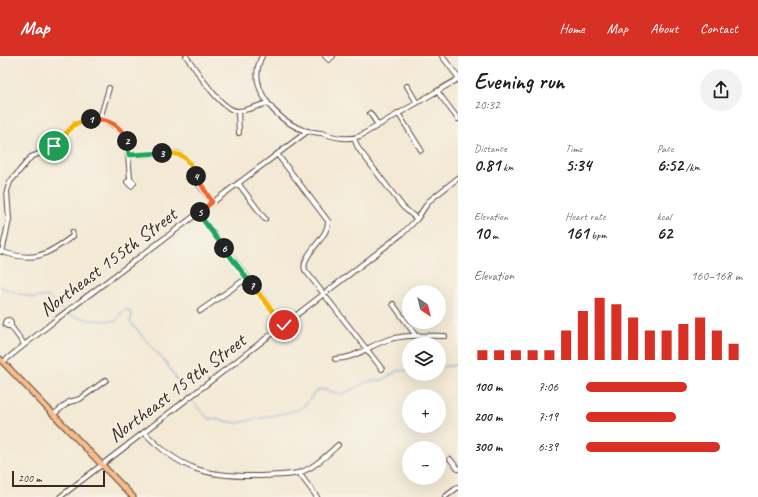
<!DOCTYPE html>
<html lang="en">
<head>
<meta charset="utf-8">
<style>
  :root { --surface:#fff; --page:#f2f2f2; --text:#202124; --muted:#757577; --accent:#d93025 }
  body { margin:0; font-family:Caveat,sans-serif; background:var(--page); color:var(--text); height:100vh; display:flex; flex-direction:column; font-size:15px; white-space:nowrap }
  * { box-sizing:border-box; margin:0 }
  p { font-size:13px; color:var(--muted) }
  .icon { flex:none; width:22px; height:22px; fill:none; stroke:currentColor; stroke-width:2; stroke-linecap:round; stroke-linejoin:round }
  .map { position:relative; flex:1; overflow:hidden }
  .panel { display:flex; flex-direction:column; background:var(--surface); width:300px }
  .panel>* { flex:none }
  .needle { width:26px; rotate:145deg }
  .controls { position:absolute; left:402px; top:229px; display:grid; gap:8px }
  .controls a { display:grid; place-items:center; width:44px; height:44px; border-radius:50%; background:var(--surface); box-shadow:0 4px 16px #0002; font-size:20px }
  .scale { position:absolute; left:12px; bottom:10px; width:93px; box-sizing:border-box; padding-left:4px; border:2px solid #3b2a1e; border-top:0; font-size:11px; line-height:14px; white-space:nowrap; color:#3b2a1e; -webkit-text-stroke:3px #f7f3e8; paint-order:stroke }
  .pin { position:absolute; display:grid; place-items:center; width:34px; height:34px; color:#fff; margin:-17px; border:2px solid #fff; border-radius:50%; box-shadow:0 1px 4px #0007 }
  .km { position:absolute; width:20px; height:20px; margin:-10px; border-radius:50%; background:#222; color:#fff; font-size:11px; line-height:20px; text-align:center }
  .round { display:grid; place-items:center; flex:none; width:42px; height:42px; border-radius:21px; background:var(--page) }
  .headline { display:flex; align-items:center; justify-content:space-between; height:68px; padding:0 16px }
  h1 { font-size:22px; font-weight:700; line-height:30px }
  .metrics { display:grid; grid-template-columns:repeat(3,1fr); gap:6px; height:68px; padding:4px 16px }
  .metrics div { display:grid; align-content:center }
  .metrics b { font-size:17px; font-weight:700 }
  .metrics small { font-size:11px; font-weight:400 }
  .metrics p { font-size:11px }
  .chart { height:112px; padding:8px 16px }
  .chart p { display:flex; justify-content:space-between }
  .chart svg { width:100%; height:72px; margin-top:4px; stroke:var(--accent); stroke-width:6 }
  ul { padding:0 16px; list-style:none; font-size:13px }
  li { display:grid; grid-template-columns:64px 48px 1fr; align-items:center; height:30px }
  li i { height:10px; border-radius:5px; background:var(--accent) }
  header { display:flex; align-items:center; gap:24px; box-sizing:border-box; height:56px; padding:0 20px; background:var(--accent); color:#fff }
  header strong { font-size:19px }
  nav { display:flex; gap:22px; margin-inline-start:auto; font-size:14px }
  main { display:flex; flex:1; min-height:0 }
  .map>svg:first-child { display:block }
</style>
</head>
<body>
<header>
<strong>Map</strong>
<nav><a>Home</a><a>Map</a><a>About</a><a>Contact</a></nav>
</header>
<main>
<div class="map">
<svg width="458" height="441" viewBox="0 0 458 441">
  <rect width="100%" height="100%" fill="#f7f3e8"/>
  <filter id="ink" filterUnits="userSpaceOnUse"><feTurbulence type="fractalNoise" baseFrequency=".025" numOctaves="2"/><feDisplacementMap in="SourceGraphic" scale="8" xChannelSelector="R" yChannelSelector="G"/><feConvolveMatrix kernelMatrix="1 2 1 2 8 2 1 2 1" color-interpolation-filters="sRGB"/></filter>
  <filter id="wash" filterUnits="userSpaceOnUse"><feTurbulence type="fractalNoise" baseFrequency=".012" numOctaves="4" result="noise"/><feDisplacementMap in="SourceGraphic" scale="16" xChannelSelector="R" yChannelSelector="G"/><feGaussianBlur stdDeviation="0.9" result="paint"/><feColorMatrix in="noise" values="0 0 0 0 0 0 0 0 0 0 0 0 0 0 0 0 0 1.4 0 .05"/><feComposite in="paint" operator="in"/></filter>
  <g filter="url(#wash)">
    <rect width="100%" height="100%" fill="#f3e9d4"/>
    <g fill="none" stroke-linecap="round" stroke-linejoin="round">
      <path stroke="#6c9dd6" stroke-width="1" d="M 0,231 L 33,242 L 47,240 L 62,254
        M 68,259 L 90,264 L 116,265 L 123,254 L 129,254 L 132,260 L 130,266 L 167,308 L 185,337
        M 439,311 L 458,309
        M 194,347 L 208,362 L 238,367 L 298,354 L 307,347 L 314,337 L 320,333 L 342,338 L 358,331 L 366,326 L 383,324 L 397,315 L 409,314"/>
    </g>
  </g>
  <g filter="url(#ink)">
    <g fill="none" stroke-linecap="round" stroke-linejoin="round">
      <g stroke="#574739" stroke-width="6">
        <path id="minor" d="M 186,0 C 196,13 221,55 238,55 C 247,55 259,49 268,47
          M 262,0 C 246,31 275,63 303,74 C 309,76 315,76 321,77 C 334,81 347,85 360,80 L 458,23
          M 325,0 L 329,4 L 333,0
          M 442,0 L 458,21
          M 407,30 L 417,47
          M 437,35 L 458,63
          M 238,55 L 239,77
          M 370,57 L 378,69
          M 398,57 L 421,94
          M 100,63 L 109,32
          M 354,82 L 358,92 L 403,151 L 417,163
          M 277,98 L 328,165 C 329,182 300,199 305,214 L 382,313
          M 129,99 L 177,97 C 190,102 192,113 197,125 C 201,132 207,139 212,146
          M 238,127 L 265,163
          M 198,157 L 284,269
          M 0,195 C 33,207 46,200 73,180 L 72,176
          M 2,196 L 9,164 L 7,135 L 10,126 L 31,101 L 50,93 L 75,68 L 91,63 L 100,63 L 119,72 L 127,86 L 130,123 L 134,127 L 131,130 L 127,126 L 130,123
          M 393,248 L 416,280
          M 200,255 L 247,222
          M5 267a3 3 0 1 1 6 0a3 3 0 1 1-6 0Z
          M 10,269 L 24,288
          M 335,303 C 355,303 368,290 387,284 C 405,278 427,280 445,280
          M 3,306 L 58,262 L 308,75
          M 54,358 L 69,346 L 80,343 L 106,324
          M 144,376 C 180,414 207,421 259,420 C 271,419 286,420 298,417 C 313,413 327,399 338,389
          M 450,403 L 458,413
          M 299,417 L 317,441
          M 60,441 L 403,177 L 417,163 L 429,145 L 458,122
          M 445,441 L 458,431"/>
      </g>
      <g stroke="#574739" stroke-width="7">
        <path id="major" d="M 0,303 L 133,441"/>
      </g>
      <use href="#minor" stroke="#fff" stroke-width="4"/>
      <use href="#major" stroke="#fabb8b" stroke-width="5"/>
    </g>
  </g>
  <g fill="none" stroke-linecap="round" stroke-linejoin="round" filter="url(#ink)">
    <g stroke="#fff" stroke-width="8">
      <path id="split-1" d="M 54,90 L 75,68 L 91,63"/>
    </g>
    <g stroke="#fff" stroke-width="8">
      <path id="split-2" d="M 91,63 C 107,63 121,69 127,85"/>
    </g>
    <g stroke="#fff" stroke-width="8">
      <path id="split-3" d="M 127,85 L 129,99 L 162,97"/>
    </g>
    <g stroke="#fff" stroke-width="8">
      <path id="split-4" d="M 162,97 C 184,97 187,100 196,120"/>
    </g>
    <g stroke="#fff" stroke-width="8">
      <path id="split-5" d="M 196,120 L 212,146 L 200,156"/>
    </g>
    <g stroke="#fff" stroke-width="8">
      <path id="split-6" d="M 200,156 L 198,157 L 224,192"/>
    </g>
    <g stroke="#fff" stroke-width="8">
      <path id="split-7" d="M 224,192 L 252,229"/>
    </g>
    <g stroke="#fff" stroke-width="8">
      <path id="split-8" d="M 252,229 L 284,269"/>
    </g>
    <use href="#split-1" stroke="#f5b400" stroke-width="5"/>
    <use href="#split-2" stroke="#f0652b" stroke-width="5"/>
    <use href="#split-3" stroke="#22a559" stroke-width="5"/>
    <use href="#split-4" stroke="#f5b400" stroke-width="5"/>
    <use href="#split-5" stroke="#f0652b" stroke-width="5"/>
    <use href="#split-6" stroke="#22a559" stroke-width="5"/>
    <use href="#split-7" stroke="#22a559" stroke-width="5"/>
    <use href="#split-8" stroke="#f5b400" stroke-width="5"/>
  </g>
  <g text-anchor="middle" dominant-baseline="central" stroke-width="3" stroke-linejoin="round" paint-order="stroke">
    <g font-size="20" fill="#3b2a1e" stroke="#f7f3e8">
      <text transform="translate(108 206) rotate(-37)">Northeast 155th Street</text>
      <text transform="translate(177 332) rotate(-37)">Northeast 159th Street</text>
    </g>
  </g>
</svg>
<div class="controls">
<a><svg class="needle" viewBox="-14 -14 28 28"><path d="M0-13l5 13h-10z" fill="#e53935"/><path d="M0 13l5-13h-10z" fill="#757577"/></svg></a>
<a><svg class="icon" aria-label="layers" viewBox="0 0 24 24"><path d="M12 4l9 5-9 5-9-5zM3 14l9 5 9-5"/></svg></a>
<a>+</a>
<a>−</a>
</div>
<div class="scale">200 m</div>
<div class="pin" style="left:54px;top:90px;background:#1e9e55"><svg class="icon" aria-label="arrive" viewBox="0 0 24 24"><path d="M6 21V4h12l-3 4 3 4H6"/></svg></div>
<div class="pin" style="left:284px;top:269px;background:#d93025"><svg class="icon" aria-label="check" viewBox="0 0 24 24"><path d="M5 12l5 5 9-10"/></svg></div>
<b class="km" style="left:91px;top:63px">1</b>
<b class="km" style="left:127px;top:85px">2</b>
<b class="km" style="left:162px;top:97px">3</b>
<b class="km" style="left:196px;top:120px">4</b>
<b class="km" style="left:200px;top:156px">5</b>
<b class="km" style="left:224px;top:192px">6</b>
<b class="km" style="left:252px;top:229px">7</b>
</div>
<section class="panel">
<div class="headline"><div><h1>Evening run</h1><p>20:32</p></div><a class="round"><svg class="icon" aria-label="share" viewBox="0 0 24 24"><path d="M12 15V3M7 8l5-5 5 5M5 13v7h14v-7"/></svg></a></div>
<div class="metrics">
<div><p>Distance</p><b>0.81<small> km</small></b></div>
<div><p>Time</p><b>5:34</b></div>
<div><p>Pace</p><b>6:52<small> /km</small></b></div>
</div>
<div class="metrics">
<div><p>Elevation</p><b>10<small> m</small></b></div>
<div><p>Heart rate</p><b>161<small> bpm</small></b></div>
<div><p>kcal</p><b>62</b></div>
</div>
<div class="chart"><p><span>Elevation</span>160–168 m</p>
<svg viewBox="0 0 160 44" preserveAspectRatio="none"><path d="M5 44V38M15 44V38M25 44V38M35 44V38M45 44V38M55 44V26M65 44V14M75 44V6M85 44V10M95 44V18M105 44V26M115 44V26M125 44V22M135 44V18M145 44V26M155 44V34"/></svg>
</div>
<ul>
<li><b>100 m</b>7:06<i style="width:65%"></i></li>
<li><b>200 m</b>7:19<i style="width:58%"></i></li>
<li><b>300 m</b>6:39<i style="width:86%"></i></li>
</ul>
</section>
</main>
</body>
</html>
